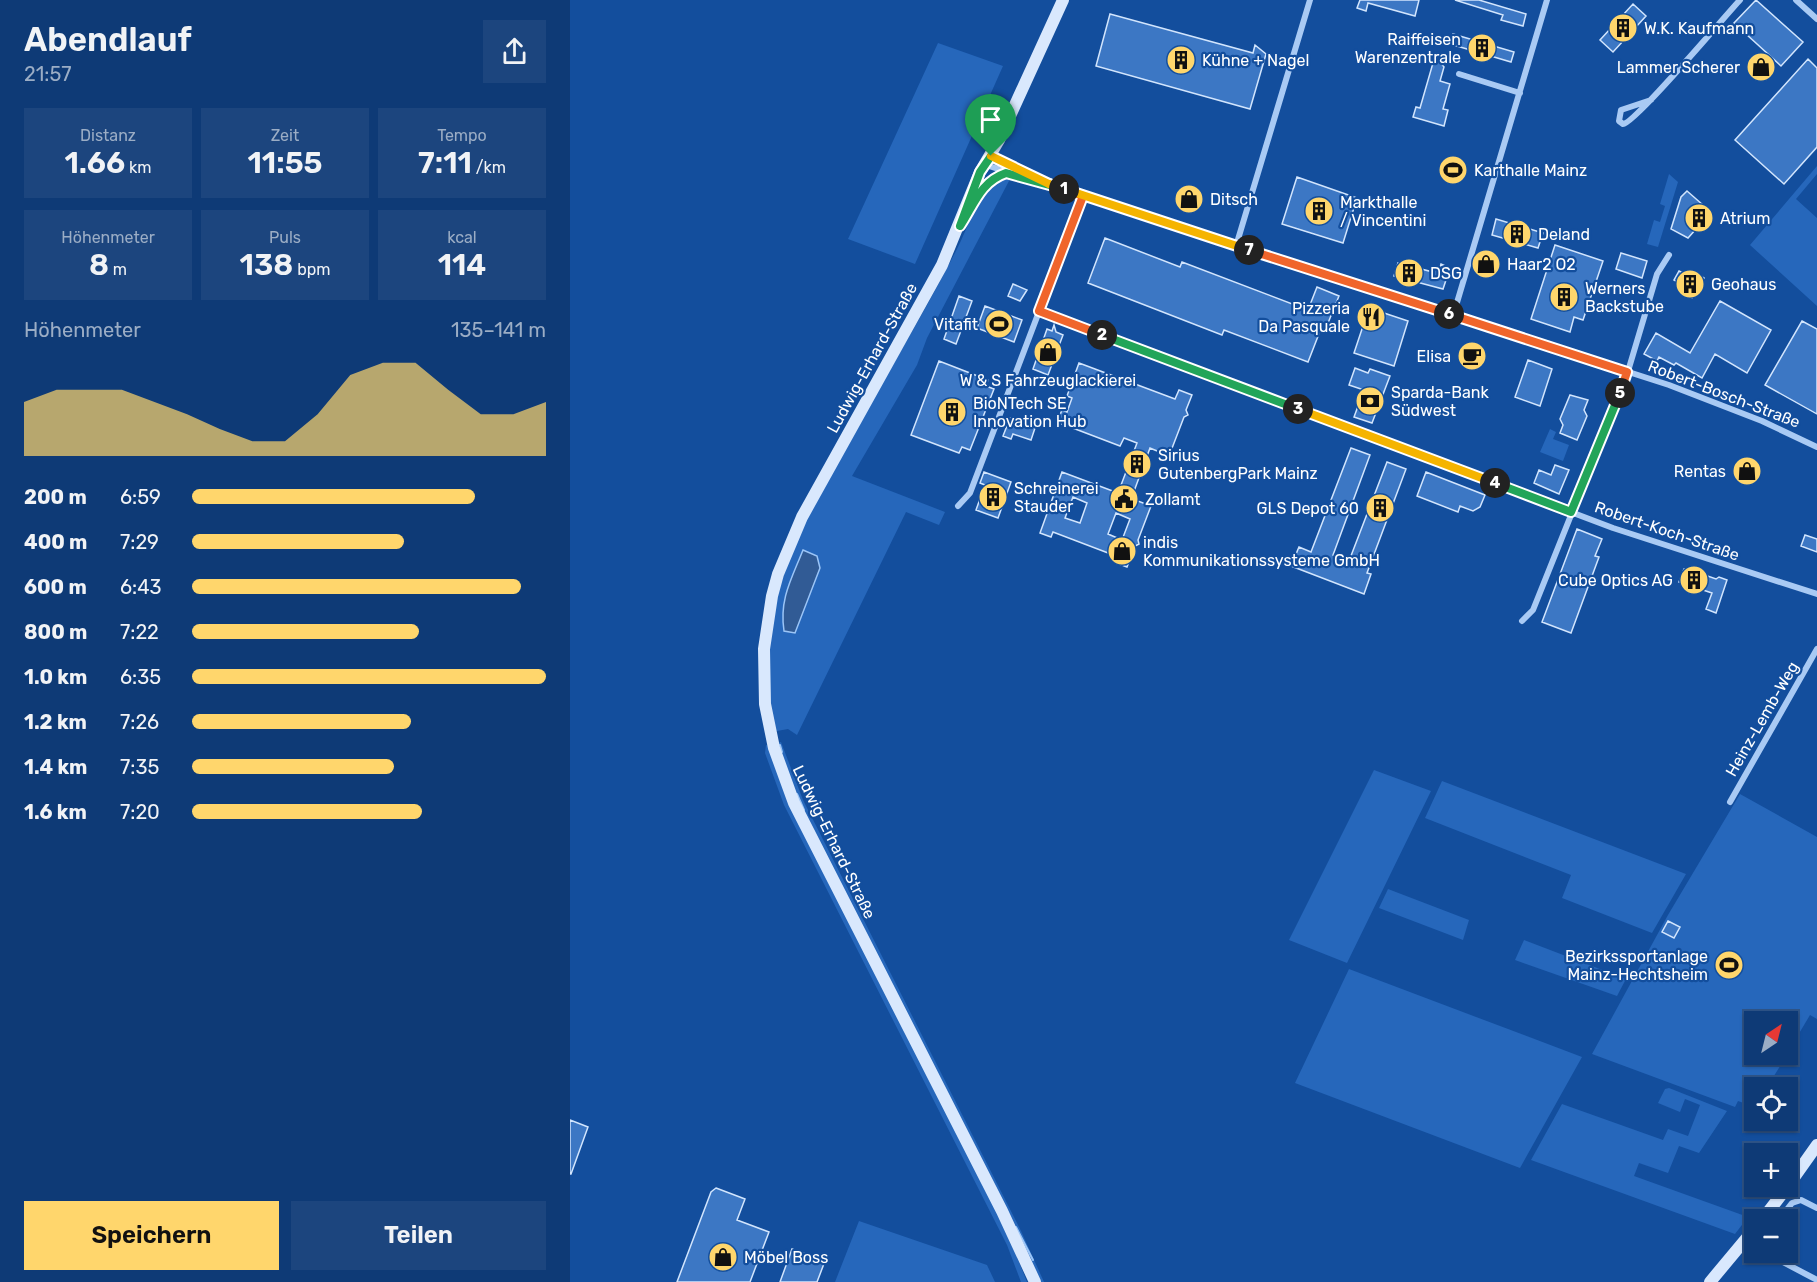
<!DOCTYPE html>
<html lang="de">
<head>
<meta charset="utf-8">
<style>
  :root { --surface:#0e3a76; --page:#1c457e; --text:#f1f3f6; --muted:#9badc5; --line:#2e5488; --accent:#ffd66c }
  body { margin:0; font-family:Rubik,sans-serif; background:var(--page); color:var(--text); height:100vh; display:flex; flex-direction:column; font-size:22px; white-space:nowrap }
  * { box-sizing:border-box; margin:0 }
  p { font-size:20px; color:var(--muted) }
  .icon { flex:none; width:33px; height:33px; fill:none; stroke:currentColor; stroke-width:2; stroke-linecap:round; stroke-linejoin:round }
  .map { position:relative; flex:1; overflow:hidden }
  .sheet { display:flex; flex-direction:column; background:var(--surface); width:570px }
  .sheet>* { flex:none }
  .needle { width:39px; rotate:35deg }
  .fabs { position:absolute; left:1174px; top:1011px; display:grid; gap:12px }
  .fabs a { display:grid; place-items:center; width:54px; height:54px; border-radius:0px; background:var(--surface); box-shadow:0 2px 4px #0004,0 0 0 2px var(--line); font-size:30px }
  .pin { position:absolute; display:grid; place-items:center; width:51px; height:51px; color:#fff; margin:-62px -26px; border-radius:50% 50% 50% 0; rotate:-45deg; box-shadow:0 0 6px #0007 }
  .pin .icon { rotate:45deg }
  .km { position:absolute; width:30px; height:30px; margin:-15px; border-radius:50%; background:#222; color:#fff; font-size:16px; line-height:30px; text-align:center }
  .round { display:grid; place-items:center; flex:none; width:63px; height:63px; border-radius:0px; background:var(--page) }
  .headline { display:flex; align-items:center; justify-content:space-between; height:102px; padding:0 24px }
  h1 { font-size:33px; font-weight:600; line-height:45px }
  .stats { display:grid; grid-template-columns:repeat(3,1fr); gap:9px; height:102px; padding:6px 24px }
  .stats div { display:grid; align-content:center; border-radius:0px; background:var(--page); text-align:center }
  .stats b { font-size:30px; font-weight:600 }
  .stats small { font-size:16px; font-weight:400 }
  .stats p { font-size:16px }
  .chart { height:168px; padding:12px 24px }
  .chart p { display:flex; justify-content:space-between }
  .chart svg { width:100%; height:108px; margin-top:6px; fill:var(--accent); opacity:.7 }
  .action { display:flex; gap:12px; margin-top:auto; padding:12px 24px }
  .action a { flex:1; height:69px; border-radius:0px; background:var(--accent); color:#111; font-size:24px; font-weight:600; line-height:69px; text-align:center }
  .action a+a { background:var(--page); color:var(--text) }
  ul { padding:0 24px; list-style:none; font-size:20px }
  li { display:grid; grid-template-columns:96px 72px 1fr; align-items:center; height:45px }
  li i { height:15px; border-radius:8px; background:var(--accent) }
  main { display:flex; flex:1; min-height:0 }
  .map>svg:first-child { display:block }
</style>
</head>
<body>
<main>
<section class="sheet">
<div class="headline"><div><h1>Abendlauf</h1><p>21:57</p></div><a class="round"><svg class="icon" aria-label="share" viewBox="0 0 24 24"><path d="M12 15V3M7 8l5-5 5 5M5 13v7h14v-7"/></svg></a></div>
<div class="stats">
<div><p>Distanz</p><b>1.66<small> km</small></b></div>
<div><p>Zeit</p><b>11:55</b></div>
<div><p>Tempo</p><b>7:11<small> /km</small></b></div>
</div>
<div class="stats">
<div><p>Höhenmeter</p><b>8<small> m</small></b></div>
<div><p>Puls</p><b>138<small> bpm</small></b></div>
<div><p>kcal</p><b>114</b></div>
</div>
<div class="chart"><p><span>Höhenmeter</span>135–141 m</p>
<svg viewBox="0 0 160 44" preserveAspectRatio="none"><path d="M0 44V22L10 17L20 17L30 17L40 22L50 27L60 33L70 38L80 38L90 27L100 11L110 6L120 6L130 17L140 27L150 27L160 22V44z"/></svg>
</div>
<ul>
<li><b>200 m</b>6:59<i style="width:80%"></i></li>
<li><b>400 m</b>7:29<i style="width:60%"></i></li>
<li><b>600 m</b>6:43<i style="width:93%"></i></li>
<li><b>800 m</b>7:22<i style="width:64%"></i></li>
<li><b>1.0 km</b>6:35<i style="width:100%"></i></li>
<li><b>1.2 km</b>7:26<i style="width:62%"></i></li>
<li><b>1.4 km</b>7:35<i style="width:57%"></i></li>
<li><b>1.6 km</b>7:20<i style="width:65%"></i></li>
</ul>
<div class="action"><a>Speichern</a><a>Teilen</a></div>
</section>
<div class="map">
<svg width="1247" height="1282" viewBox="0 0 1247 1282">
  <rect width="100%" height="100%" fill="#134e9d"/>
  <path fill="#2667bb" d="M 368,43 L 433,66 L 345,264 L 278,239 Z
    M 1247,166 L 1247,174 L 1226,199 L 1247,218 L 1247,306 L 1180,245 Z
    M 1099,174 L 1108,182 L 1088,247 L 1077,244 L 1084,220 L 1090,222 L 1095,206 L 1090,204 Z
    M 437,177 L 440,179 L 357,338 L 347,365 L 282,476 L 375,512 L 369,525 L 336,512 L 227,735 L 218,729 L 207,731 L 204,730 C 197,685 197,639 207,594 C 217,545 247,498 271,455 C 310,386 351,319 387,249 C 399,227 410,182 437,177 Z
    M 980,429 L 986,432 L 983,439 L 999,445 L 993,461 L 970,452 Z
    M 211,742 L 233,800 L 451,1231 L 474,1282 L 471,1282 L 228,801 L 207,743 Z
    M 196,745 L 200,746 L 433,1222 L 457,1282 L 451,1282 L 437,1245 L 214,805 L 195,753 Z
    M 804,770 L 861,791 L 777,963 L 719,940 Z
    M 872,781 L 1116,874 L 1082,933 L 992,898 L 1001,875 L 855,818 Z
    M 1170,794 L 1247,837 L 1247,1019 L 1240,1015 L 1218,1052 L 1218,1022 L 1185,1022 L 1185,1054 L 1217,1055 L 1197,1087 L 1185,1088 L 1185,1107 L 1168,1101 L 1165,1107 L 1022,1054 L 1098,915 Z
    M 818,889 L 899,920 L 893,940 L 809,908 Z
    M 954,940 L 1056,979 L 1047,996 L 945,960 Z
    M 779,969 L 1012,1057 L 950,1168 L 725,1083 Z
    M 1099,1088 L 1157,1111 L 1129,1153 L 1109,1146 L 1098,1173 L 1069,1163 L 1064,1176 L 1178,1217 L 1165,1234 L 961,1160 L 992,1104 L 1093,1140 L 1098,1129 L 1118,1136 L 1130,1105 L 1115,1099 L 1110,1112 L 1088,1103 L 1095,1089 Z
    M 289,1221 L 417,1265 L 425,1282 L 265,1282 Z"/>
  <path fill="#315b95" stroke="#9bc5f7" stroke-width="1.5" d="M 233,550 L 247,556 L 250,568 L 225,633 L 214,631 C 209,599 222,578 233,550 Z"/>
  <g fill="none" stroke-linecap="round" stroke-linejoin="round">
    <path stroke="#9bc5f7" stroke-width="2" d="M 210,745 L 212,752
      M 227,794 L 234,810
      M 446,1227 L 463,1260"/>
  </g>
  <path fill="#3c77c4" stroke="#d2e5fd" stroke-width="1.5" fill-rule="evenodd" d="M 790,0 L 849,0 L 845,16 L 798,3 L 796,11 L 787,8 Z
    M 885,0 L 909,0 L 956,14 L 953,26 L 931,20 L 933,15 Z
    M 1186,0 L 1233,42 L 1211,66 L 1164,23 Z
    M 1063,4 L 1076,16 L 1043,52 L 1030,40 Z
    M 540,14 L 683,53 L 685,45 L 696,54 L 680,109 L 526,66 Z
    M 883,34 L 944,52 L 941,62 L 880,44 Z
    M 865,56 L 874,67 L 870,81 L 880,84 L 873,109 L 878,110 L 874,126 L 843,117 L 846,107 L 850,108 Z
    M 1238,59 L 1247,68 L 1247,147 L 1214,184 L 1165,140 Z
    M 727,177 L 787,198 L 773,243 L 712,224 Z
    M 1117,191 L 1141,212 L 1118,238 L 1101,229 L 1111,197 Z
    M 926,219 L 973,233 L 968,248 L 922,235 Z
    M 535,238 L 610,267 L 612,262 L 738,310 L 747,287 L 769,296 L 756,328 L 752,326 L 738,362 L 654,330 L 652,335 L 518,283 Z
    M 985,245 L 1033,261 L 1013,320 L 1004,317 L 1000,332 L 961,319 Z
    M 1051,253 L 1077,261 L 1072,278 L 1046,269 Z
    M 828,263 L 863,272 L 865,267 L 870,268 L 871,264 L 880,268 L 873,289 L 824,276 Z
    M 1109,271 L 1122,278 L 1125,272 L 1134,278 L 1122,298 L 1113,293 L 1116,287 L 1104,280 Z
    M 443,284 L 457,290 L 450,301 L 438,296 Z
    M 389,296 L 402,301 L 386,344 L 374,339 Z
    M 1150,301 L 1201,330 L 1177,373 L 1145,354 L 1132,378 L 1106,363 L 1104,365 L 1089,357 L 1087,361 L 1074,354 L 1086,333 L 1120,353 Z
    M 415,306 L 452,320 L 444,342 L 407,328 Z
    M 799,308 L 838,321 L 824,366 L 784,353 Z
    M 1232,321 L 1247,329 L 1247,414 L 1195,385 Z
    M 484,325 L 486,332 L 493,335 L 478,375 L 463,369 L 477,329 L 482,331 Z
    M 958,360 L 982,369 L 970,406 L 945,397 Z
    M 369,361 L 418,380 L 416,386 L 424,389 L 400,450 L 392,447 L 389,453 L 341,435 Z
    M 509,363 L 605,399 L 609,390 L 622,395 L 616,410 L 618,415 L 614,417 L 599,456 L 580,448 L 563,494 L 565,500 L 581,506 L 568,540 L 569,544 L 565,546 L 557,567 L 544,562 L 546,556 L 483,532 L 481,537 L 470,533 L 492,472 L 548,493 L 567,443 L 554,438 L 550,446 L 487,422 L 492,410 L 497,412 L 502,398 L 497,396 ZM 503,497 L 517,503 L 510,523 L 495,518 ZM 546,513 L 560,519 L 552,540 L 538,534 Z
    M 785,368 L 798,373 L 800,369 L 820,376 L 802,423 L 784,417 L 794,390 L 779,385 Z
    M 1000,395 L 1018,400 L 1014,410 L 1017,416 L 1007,440 L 990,433 L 993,425 L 990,419 Z
    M 440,418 L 465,428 L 461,440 L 443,434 L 441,439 L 433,436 Z
    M 781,448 L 800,455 L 763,555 L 779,561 L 817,462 L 836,469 L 797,573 L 801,574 L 794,594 L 721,566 L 729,547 L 741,552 Z
    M 985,465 L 999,470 L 989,494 L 964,483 L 969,470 L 981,475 Z
    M 414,472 L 441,482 L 428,518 L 406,510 L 415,485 L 410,483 Z
    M 856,472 L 915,495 L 910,507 L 903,511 L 890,506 L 888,512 L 847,496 Z
    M 1007,529 L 1032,539 L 1025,556 L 1029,557 L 1001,633 L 972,622 Z
    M 1235,535 L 1247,539 L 1247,552 L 1231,546 Z
    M 1114,569 L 1130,571 L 1129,573 L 1146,579 L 1149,577 L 1157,580 L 1146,613 L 1136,609 L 1142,593 L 1109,582 Z
    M 1098,921 L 1110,927 L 1104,938 L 1092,932 Z
    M 0,1120 L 18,1127 L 1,1174 L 0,1174 Z
    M 146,1188 L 175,1199 L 167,1220 L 199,1232 L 180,1282 L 107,1282 L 141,1192 Z
    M 222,1249 L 255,1261 L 247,1282 L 210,1282 Z"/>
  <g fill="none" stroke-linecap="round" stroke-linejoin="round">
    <path stroke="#a9caf4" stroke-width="6" d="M 1226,0 L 1247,19
      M 889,74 L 950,93
      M 1081,100 L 1051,110 L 1049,121 L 1053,124 C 1064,124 1155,16 1170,0
      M 421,156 L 466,178
      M 416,165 L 1099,385 L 1192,421 L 1247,447
      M 408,193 L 422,180 L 436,173
      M 666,246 L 740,0
      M 469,311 L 1043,528 L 1247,594
      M 883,316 L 977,0
      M 388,506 L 400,493 L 513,196
      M 952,621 L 963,610 L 1056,378 L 1087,274 L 1099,255
      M 1160,802 L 1247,649
      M 1209,1220 L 1222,1203 L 1231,1200 L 1247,1208
      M 1194,1252 L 1247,1280"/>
    <path stroke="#d9e8fd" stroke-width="12" d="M 1218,1186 L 1247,1145
      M 1192,1220 L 1218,1186
      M 465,1282 L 432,1211 L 224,803 L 204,748 L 195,704 L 194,649 L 202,596 L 208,574 L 232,517 L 372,265 L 410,172 L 429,140 L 493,0
      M 1140,1282 L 1185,1228"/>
  </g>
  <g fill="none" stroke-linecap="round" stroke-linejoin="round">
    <g stroke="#fff" stroke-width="12">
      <path id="split-1" d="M 421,156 L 410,172 L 390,226 C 404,205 410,182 436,173 L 494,189"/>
    </g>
    <g stroke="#fff" stroke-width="12">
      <path id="split-2" d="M 494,189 L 513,196 L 469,311 L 532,335"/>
    </g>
    <g stroke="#fff" stroke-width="12">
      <path id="split-3" d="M 532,335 L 728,409"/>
    </g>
    <g stroke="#fff" stroke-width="12">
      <path id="split-4" d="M 728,409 L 925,483"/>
    </g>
    <g stroke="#fff" stroke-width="12">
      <path id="split-5" d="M 925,483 L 1001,512 L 1050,393"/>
    </g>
    <g stroke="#fff" stroke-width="12">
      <path id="split-6" d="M 879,314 L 1057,372 L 1050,393"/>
    </g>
    <g stroke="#fff" stroke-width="12">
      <path id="split-7" d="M 679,250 L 879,314"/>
    </g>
    <g stroke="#fff" stroke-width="12">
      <path id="split-8" d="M 479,184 L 679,250"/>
    </g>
    <g stroke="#fff" stroke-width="12">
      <path id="split-9" d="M 421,156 L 479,184"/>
    </g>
    <use href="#split-1" stroke="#22a559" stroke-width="8"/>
    <use href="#split-2" stroke="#f0652b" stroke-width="8"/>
    <use href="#split-3" stroke="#22a559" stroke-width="8"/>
    <use href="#split-4" stroke="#f5b400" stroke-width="8"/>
    <use href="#split-5" stroke="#22a559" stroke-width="8"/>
    <use href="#split-6" stroke="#f0652b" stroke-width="8"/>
    <use href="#split-7" stroke="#f0652b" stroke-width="8"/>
    <use href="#split-8" stroke="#f5b400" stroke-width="8"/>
    <use href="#split-9" stroke="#f5b400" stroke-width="8"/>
  </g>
  <defs>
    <g id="building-disc" transform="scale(1.5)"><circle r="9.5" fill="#ffd66c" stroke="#134e9d"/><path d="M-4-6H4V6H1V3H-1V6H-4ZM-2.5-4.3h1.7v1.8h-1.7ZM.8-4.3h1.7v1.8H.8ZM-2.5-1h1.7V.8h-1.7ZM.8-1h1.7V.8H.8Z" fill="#111"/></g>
    <g id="shop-disc" transform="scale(1.5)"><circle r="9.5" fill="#ffd66c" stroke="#134e9d"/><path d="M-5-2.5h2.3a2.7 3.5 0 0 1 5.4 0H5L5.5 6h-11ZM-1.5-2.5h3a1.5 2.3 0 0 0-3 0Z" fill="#111"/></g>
    <g id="stadium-disc" transform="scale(1.5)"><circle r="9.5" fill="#ffd66c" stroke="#134e9d"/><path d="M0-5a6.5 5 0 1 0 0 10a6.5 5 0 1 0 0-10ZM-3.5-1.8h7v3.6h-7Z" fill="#111"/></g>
    <g id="restaurant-disc" transform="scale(1.5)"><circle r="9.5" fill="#ffd66c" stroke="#134e9d"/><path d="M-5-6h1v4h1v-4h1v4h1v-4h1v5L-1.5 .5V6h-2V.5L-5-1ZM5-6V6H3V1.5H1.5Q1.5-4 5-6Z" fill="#111"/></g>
    <g id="cafe-disc" transform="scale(1.5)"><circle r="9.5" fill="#ffd66c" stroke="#134e9d"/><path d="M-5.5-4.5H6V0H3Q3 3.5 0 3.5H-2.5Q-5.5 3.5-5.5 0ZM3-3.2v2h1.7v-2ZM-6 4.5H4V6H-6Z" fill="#111"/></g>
    <g id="bank-disc" transform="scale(1.5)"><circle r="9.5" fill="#ffd66c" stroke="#134e9d"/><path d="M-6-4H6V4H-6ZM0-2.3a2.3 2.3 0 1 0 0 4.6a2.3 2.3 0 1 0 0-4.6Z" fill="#111"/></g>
    <g id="civic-disc" transform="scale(1.5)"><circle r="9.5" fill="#ffd66c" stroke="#134e9d"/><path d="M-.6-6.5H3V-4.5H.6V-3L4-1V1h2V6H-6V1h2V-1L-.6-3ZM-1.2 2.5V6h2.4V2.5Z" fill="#111"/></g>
  </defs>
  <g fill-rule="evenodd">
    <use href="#building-disc" x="1053" y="28"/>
    <use href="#building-disc" x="912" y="48"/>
    <use href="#building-disc" x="611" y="60"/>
    <use href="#shop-disc" x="1191" y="67"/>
    <use href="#stadium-disc" x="883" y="170"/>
    <use href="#shop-disc" x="619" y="199"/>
    <use href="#building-disc" x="749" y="211"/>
    <use href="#building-disc" x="1129" y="218"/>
    <use href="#building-disc" x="947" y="234"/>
    <use href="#shop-disc" x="916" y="264"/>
    <use href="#building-disc" x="839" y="273"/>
    <use href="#building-disc" x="1120" y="284"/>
    <use href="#building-disc" x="994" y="297"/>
    <use href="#restaurant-disc" x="801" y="317"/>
    <use href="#stadium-disc" x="429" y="324"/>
    <use href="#shop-disc" x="478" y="352"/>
    <use href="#cafe-disc" x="902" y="356"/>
    <use href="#bank-disc" x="800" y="401"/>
    <use href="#building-disc" x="382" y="412"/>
    <use href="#building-disc" x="567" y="464"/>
    <use href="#shop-disc" x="1177" y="471"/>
    <use href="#building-disc" x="423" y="497"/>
    <use href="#civic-disc" x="554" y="499"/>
    <use href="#building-disc" x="810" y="508"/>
    <use href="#shop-disc" x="552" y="551"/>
    <use href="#building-disc" x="1124" y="580"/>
    <use href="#stadium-disc" x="1159" y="965"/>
    <use href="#shop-disc" x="153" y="1257"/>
  </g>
  <g text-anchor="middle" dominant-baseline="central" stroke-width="4.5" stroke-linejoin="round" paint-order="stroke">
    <g font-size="16" fill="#fff" stroke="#134e9d" text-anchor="start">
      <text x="1074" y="28">W.K. Kaufmann</text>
      <text x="891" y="39" text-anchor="end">Raiffeisen<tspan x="891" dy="18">Warenzentrale</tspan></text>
      <text x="632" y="60">Kühne + Nagel</text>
      <text x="1170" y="67" text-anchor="end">Lammer Scherer</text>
      <text x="904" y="170">Karthalle Mainz</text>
      <text x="640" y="199">Ditsch</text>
      <text x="770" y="202">Markthalle<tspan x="770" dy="18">/ Vincentini</tspan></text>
      <text x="1150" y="218">Atrium</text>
      <text x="968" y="234">Deland</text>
      <text x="937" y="264">Haar2 O2</text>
      <text x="860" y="273">DSG</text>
      <text x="1141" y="284">Geohaus</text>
      <text x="1015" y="288">Werners<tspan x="1015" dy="18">Backstube</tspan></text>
      <text x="780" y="308" text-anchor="end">Pizzeria<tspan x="780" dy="18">Da Pasquale</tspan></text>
      <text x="408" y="324" text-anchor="end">Vitafit</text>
      <text x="881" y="356" text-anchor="end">Elisa</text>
      <text x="478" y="380" text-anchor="middle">W &amp; S Fahrzeuglackierei</text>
      <text x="821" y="392">Sparda-Bank<tspan x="821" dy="18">Südwest</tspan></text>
      <text x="403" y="403">BioNTech SE<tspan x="403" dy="18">Innovation Hub</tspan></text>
      <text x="588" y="455">Sirius<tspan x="588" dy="18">GutenbergPark Mainz</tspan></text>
      <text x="1156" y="471" text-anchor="end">Rentas</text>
      <text x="444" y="488">Schreinerei<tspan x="444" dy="18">Stauder</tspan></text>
      <text x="575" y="499">Zollamt</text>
      <text x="789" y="508" text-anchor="end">GLS Depot 60</text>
      <text x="573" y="542">indis<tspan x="573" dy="18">Kommunikationssysteme GmbH</tspan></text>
      <text x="1103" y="580" text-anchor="end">Cube Optics AG</text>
      <text x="1138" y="956" text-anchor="end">Bezirkssportanlage<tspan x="1138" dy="18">Mainz-Hechtsheim</tspan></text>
      <text x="174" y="1257">Möbel Boss</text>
    </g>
    <g font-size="16" fill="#fff" stroke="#134e9d">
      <text transform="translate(302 358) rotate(-61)">Ludwig-Erhard-Straße</text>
      <text transform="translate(1154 394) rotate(21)">Robert-Bosch-Straße</text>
      <text transform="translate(1097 531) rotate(19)">Robert-Koch-Straße</text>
      <text transform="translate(1192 719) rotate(-60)">Heinz-Lemb-Weg</text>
      <text transform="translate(264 842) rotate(64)">Ludwig-Erhard-Straße</text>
    </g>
  </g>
</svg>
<div class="fabs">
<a><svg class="needle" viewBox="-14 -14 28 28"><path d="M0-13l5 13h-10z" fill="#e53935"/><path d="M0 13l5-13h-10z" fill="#9badc5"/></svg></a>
<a><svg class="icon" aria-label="locate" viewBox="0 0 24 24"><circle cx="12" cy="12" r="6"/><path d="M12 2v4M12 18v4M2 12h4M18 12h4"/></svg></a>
<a>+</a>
<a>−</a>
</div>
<div class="pin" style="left:421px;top:156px;background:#1e9e55"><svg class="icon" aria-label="arrive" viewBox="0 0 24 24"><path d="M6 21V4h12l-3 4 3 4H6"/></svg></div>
<b class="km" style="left:494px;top:189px">1</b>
<b class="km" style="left:532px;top:335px">2</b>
<b class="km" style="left:728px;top:409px">3</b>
<b class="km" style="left:925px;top:483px">4</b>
<b class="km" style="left:1050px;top:393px">5</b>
<b class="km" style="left:879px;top:314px">6</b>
<b class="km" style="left:679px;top:250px">7</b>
</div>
</main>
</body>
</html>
